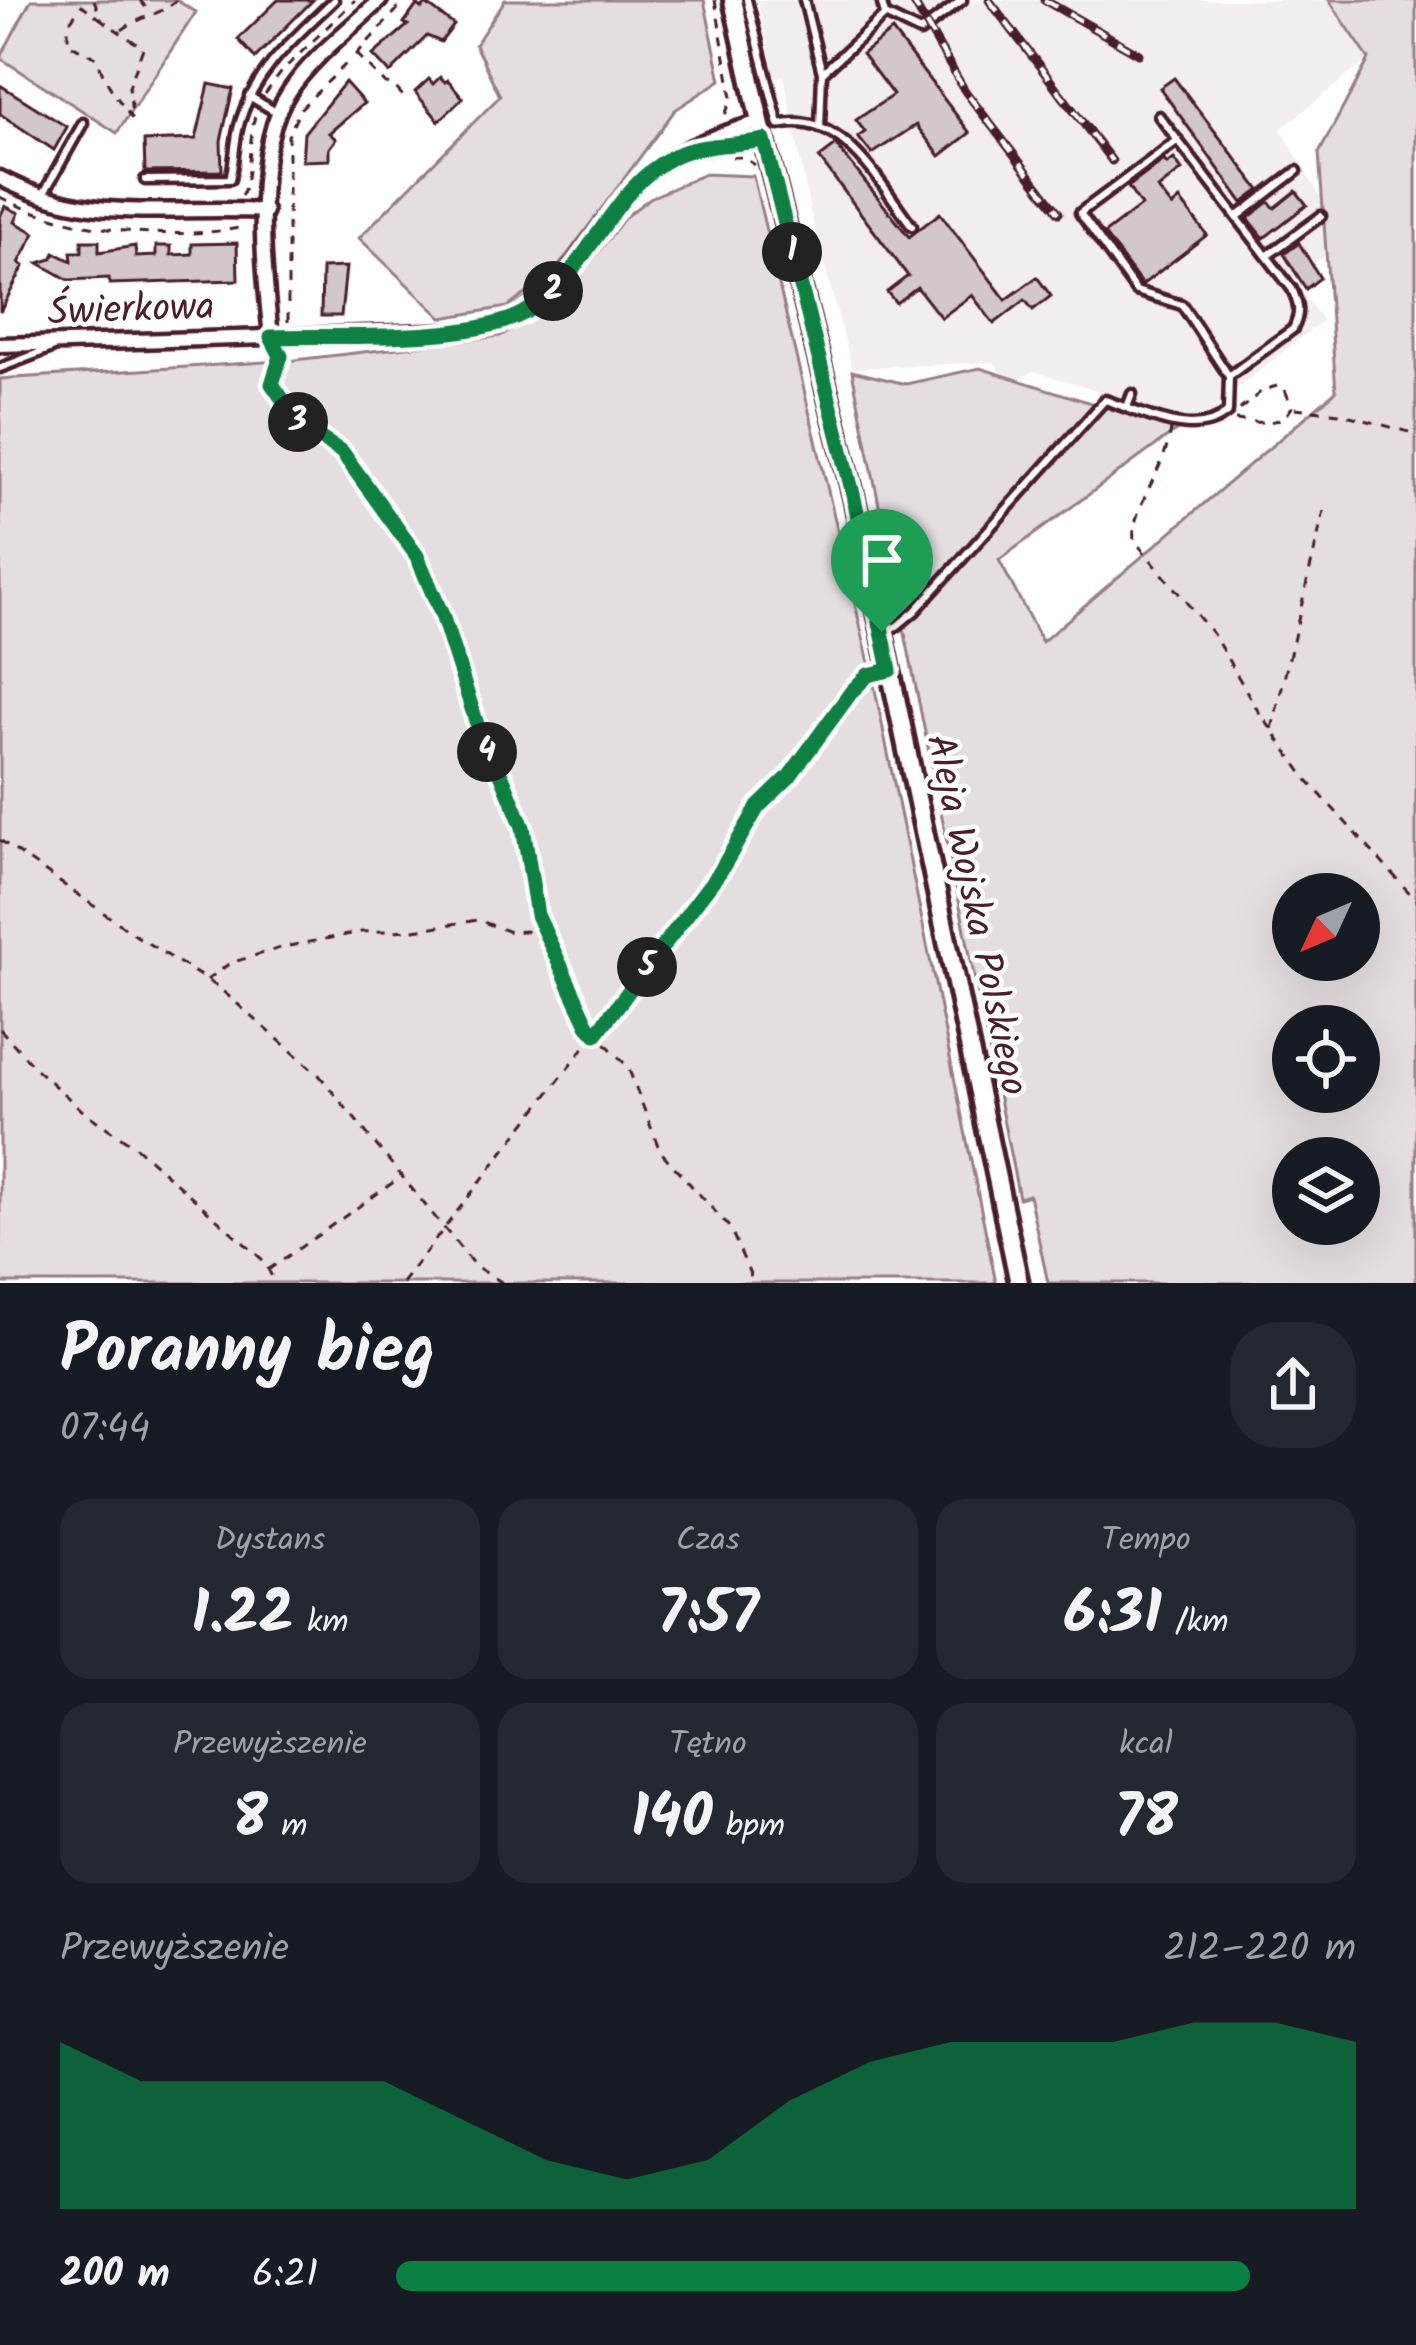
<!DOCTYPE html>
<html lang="pl">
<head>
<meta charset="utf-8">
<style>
  :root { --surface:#171b24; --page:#242831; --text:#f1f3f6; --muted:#9ea1a6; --accent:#0b8043 }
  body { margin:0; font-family:Kalam,sans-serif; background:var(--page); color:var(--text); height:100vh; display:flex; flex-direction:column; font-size:45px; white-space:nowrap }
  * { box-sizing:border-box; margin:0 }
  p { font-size:39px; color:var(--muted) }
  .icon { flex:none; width:66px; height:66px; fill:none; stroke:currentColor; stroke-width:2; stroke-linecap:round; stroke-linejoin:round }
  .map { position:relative; height:1283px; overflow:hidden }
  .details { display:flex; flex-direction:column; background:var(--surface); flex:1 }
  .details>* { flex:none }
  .needle { width:78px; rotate:226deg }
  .controls { position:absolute; left:1272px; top:873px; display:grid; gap:24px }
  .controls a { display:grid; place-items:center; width:108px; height:108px; border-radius:50%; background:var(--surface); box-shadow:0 12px 48px #0002; font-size:60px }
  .pin { position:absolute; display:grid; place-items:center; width:102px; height:102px; color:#fff; margin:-123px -51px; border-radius:50% 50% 50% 0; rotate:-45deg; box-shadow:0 0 12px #0007 }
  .pin .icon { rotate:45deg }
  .km { position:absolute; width:60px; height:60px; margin:-30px; border-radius:50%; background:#222; color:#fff; font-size:33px; line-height:60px; text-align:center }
  .round { display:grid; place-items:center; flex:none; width:126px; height:126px; border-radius:48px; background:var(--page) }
  .summary { display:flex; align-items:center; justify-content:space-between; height:204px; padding:0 60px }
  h1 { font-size:66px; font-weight:800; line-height:90px }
  .stats { display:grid; grid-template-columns:repeat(3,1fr); gap:18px; height:204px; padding:12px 60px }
  .stats div { display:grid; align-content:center; border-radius:30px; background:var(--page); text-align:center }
  .stats b { font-size:60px; font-weight:800 }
  .stats small { font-size:33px; font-weight:400 }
  .stats p { font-size:33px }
  .chart { height:336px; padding:24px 60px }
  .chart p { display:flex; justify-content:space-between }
  .chart svg { width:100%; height:216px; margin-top:12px; fill:var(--accent); opacity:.7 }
  ul { padding:0 60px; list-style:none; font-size:39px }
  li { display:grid; grid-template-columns:192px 144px 1fr; align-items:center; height:90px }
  li i { height:30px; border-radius:15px; background:var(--accent) }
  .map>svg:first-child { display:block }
</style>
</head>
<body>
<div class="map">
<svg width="1416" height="1283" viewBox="0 0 1416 1283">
  <rect width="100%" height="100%" fill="#fff"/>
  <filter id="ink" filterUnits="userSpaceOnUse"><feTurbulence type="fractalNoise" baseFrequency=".00833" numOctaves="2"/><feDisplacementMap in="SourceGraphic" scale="24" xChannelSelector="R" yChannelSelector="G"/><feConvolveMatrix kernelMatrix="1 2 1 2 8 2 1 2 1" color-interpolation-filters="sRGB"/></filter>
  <g filter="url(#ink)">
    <path fill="#f2eeef" d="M 757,0 L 1329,0 L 1369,59 L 1281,129 L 1345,240 L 1292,281 L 1323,320 L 1221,401 L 1216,411 L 1186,419 L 1033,371 L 1020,380 L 1001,374 L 994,362 L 852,368 L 810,211 L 784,76 L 775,77 Z"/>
    <path fill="#e5dee0" stroke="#987e86" stroke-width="3" fill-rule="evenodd" d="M 31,0 L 176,0 L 196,12 L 117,133 L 0,58 Z
      M 505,0 L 704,0 L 721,80 L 675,110 L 553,274 L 508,307 L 442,318 L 359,238 L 500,96 L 475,45 Z
      M 1329,0 L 1416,0 L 1416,1283 L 1048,1283 L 1029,1195 L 1019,1198 L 852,371 L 906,384 L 980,368 L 1177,430 L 999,560 L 1042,642 L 1336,391 L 1319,153 L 1369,59 ZM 1293,894 L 1359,894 L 1359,960 L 1293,960 ZM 1293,1026 L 1359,1026 L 1359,1092 L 1293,1092 ZM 1293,1158 L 1359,1158 L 1359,1224 L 1293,1224 Z
      M 705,174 L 753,176 L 872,675 L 996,1283 L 0,1283 L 0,379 L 295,360 L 500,336 L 562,300 L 625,217 L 650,198 Z"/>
    <path fill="#d2c7cb" stroke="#4a1f2b" stroke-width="3" d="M 278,0 L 313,0 L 255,58 L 238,39 Z
      M 426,4 L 454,25 L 441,42 L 427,36 L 390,73 L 373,55 L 408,25 L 404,23 L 417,5 L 422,9 Z
      M 892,31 L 970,133 L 940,156 L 916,125 L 872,154 L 858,137 L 865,132 L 856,120 L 893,95 L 862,54 Z
      M 440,77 L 445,82 L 448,80 L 463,98 L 439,121 L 415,92 L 429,79 L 433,84 Z
      M 1174,78 L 1260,190 L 1243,203 L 1160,88 Z
      M 345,82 L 364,103 L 329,133 L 336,139 L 329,148 L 329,160 L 302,161 L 304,133 Z
      M 209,84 L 233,89 L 221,141 L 222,171 L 145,172 L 144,141 L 196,139 Z
      M 0,85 L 67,127 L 54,150 L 0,114 Z
      M 836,145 L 909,237 L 940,213 L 1006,300 L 1037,277 L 1051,296 L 1033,310 L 1025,300 L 994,324 L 972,295 L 941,318 L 917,287 L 896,303 L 887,292 L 908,276 L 819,158 Z
      M 1174,159 L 1182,170 L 1158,189 L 1172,207 L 1180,200 L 1207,235 L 1142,285 L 1104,234 L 1141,206 L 1128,187 L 1164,160 L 1167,164 Z
      M 1296,191 L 1307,205 L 1264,238 L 1248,218 L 1269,202 L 1275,208 Z
      M 5,206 L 19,213 L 15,222 L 35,233 L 19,263 L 24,266 L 0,312 L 0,217 Z
      M 82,241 L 99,241 L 99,252 L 135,246 L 136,257 L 156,256 L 156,246 L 171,246 L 171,255 L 192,254 L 192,244 L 237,243 L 238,280 L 110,284 L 109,278 L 69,280 L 39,263 L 52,259 L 55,253 L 72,261 L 71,252 L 82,252 Z
      M 1299,243 L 1320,278 L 1306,289 L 1284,254 Z
      M 346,267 L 341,316 L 321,316 L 322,268 Z"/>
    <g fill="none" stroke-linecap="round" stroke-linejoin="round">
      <g stroke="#4a1f2b" stroke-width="15">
        <path id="service" d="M 747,0 L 779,125 C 843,110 880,184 912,226
          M 804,0 L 822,73
          M 881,0 L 885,15
          M 249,96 L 276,112
          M 820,128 L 822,73 L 885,15 L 920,32 L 962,0
          M 1178,140 L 1080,213 L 1136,291 L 1182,305 L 1228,375
          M 145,180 L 230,179 C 235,161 234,140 240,122 C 255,70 297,36 334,0
          M 44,193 L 83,123
          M 1237,217 L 1297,171
          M 1267,256 L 1321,216
          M 0,368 L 52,348
          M 1127,407 L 1132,394
          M 886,630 L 897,626 L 915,611 L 1105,400 C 1142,412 1194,442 1228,412 L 1229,376 L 1293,329 C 1301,313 1299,305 1292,289 L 1159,116"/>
      </g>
      <g stroke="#4a1f2b" stroke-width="21">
        <path id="minor" d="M 700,148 L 764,140
          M 0,178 C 91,226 168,205 265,211
          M 271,337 C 264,268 250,150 289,92 C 312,57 350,29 380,0
          M 0,345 L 465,331 C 568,316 577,238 643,178 C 673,150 721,133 760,122"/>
      </g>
      <g stroke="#4a1f2b" stroke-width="26">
        <path id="secondary" d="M 733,0 L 764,140 L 854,498 L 1019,1283"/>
      </g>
      <path stroke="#4a1f2b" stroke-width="3" stroke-dasharray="9 9" stroke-linecap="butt" d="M 94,0 L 102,20 L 143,48 L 129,87 L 132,115
        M 140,0 L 149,12
        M 715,0 L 732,98 L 723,120
        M 102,20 L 82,5 L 68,24 L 68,43 L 98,59 C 104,85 122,102 135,124
        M 122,30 C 140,16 164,14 176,0
        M 357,54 L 386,84 L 393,85 L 403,96
        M 356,55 L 406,0
        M 265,94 L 284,69 L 355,0
        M 732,157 L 743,157 L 755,165
        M 241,196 C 251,183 248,136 256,113
        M 0,197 C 67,231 170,242 244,227
        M 288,322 L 288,136 L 301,108 L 350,60
        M 277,349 L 281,356 L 273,384 L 302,427 L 342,452 L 417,556 L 442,615 L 484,746 L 502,776 L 523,827 L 537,915 L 573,994 L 588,1025 L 628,1067 L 660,1151 L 730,1228 L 754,1283
        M 1295,408 L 1339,413 L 1416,434
        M 1235,420 C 1255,422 1281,428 1292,407 L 1285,390 L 1277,386 L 1263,390 L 1237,412
        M 1171,429 C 1166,468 1130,510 1134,540 L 1213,634 L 1257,709 L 1308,781 L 1416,900
        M 1272,729 L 1324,511
        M 0,840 L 138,937 L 218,987 L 319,1075 L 475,1266 L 503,1283
        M 207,980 L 230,963 L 284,947 L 361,932 L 414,930 L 478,920 L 510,932 L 526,931 L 551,947
        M 0,1029 L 37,1070 L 84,1112 L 137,1148 L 264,1261 L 275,1283
        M 268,1270 L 401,1177
        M 402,1283 L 721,870 L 758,807 L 789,777 L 852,691 L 873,673"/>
      <use href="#service" stroke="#fff" stroke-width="6"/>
      <use href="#minor" stroke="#fff" stroke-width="12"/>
      <use href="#secondary" stroke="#fff" stroke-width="16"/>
      <g stroke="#4a1f2b" stroke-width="9">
        <path id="rail" d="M 912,0 L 965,91 L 1059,213
          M 989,0 L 1112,161
          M 1044,0 L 1139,54"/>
      </g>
      <use href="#rail" stroke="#fff" stroke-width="4.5" stroke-dasharray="14" stroke-linecap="butt"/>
    </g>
  </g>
  <g fill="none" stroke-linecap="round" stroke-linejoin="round" filter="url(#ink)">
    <g stroke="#fff" stroke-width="24">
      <path id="route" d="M 764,140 L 854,498 L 890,670 L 868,675 L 852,691 L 789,777 L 758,807 L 721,870 L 596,1034 L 588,1025 L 537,915 L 523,827 L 502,776 L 484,746 L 442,615 L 417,556 L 342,452 L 302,427 L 272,384 L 281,356 L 271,337 C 337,335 470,343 524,313 C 589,277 607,190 674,156 C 701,143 735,146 764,140 Z"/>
    </g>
    <use href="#route" stroke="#0b8043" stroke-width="15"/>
  </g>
  <g text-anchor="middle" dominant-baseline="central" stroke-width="9" stroke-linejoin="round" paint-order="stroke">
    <g font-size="39" fill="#4a1f2b" stroke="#fff">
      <text transform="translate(131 311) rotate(-2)">Świerkowa</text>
      <text transform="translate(975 915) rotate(78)">Aleja Wojska Polskiego</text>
    </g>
  </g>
</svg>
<div class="controls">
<a><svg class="needle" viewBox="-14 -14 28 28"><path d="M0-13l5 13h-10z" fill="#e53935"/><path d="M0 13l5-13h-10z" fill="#9ea1a6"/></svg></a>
<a><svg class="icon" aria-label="locate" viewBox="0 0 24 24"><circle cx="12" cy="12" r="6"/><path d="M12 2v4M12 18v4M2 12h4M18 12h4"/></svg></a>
<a><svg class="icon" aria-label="layers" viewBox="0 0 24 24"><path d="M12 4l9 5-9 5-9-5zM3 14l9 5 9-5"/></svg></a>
</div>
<div class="pin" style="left:882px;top:632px;background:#1e9e55"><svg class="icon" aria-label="arrive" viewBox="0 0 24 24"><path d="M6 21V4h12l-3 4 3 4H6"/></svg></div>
<b class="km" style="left:792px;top:252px">1</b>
<b class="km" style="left:553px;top:291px">2</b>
<b class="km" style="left:298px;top:422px">3</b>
<b class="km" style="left:487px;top:752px">4</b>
<b class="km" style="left:647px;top:967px">5</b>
</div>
<section class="details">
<div class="summary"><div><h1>Poranny bieg</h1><p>07:44</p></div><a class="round"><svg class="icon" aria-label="share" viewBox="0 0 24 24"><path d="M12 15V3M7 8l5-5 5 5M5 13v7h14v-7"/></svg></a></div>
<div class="stats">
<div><p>Dystans</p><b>1.22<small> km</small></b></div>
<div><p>Czas</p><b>7:57</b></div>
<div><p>Tempo</p><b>6:31<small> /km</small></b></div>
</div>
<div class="stats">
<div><p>Przewyższenie</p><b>8<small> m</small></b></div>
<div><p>Tętno</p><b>140<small> bpm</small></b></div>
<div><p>kcal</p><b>78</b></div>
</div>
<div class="chart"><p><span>Przewyższenie</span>212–220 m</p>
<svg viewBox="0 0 160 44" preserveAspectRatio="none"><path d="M0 44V10L10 18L20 18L30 18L40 18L50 26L60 34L70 38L80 34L90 22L100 14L110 10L120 10L130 10L140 6L150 6L160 10V44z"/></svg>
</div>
<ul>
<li><b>200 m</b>6:21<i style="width:89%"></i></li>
</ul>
</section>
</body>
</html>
